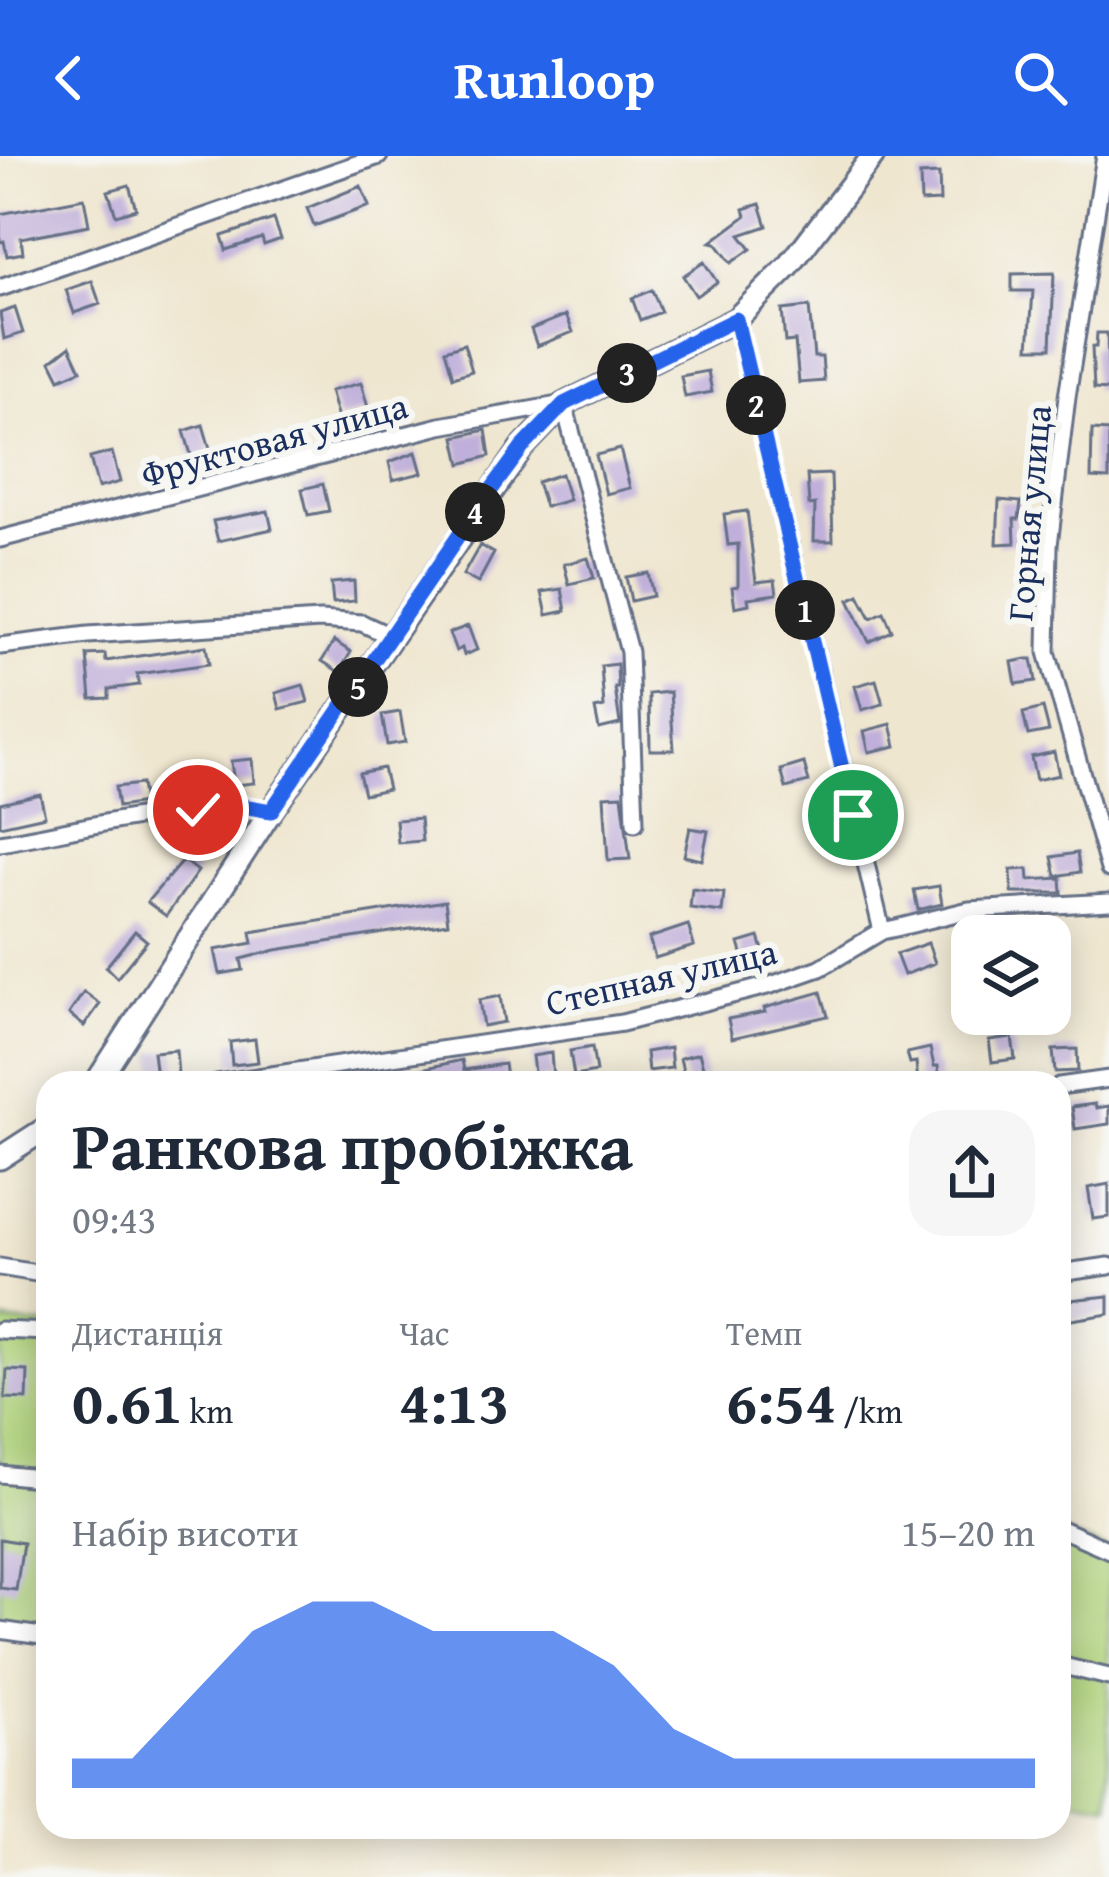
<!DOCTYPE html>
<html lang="uk">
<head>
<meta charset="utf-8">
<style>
  :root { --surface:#fff; --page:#f6f6f7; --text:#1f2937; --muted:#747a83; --accent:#2563eb }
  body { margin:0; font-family:"Gentium Book Plus",serif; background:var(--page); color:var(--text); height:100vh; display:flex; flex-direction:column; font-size:45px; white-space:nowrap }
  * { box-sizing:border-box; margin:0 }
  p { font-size:39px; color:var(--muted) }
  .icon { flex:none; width:66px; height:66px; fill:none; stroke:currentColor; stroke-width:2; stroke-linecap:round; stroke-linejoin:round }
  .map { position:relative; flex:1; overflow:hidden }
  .panel { position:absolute; left:36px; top:915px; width:1035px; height:768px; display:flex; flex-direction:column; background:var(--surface); border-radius:36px; box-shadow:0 6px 30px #0003 }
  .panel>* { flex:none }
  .buttons { position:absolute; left:951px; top:759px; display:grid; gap:24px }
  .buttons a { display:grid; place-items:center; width:120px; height:120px; border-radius:24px; background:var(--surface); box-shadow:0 6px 30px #0003; font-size:60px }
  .pin { position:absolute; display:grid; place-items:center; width:102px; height:102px; color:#fff; margin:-51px; border:6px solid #fff; border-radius:50%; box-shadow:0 3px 12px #0007 }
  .km { position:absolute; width:60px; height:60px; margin:-30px; border-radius:50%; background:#222; color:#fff; font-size:33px; line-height:60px; text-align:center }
  .round { display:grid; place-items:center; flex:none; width:126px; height:126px; border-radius:36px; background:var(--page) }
  .summary { display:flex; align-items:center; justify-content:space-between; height:204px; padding:0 36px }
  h1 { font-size:66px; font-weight:700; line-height:90px }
  .figures { display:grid; grid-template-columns:repeat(3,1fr); gap:18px; height:204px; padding:12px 36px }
  .figures div { display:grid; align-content:center }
  .figures b { font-size:60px; font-weight:700 }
  .figures small { font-size:33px; font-weight:400 }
  .figures p { font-size:33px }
  .chart { height:336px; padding:24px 36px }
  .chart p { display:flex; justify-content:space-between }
  .chart svg { width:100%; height:216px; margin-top:12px; fill:var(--accent); opacity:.7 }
  header { display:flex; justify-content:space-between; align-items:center; height:156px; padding:0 36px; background:var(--accent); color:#fff; font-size:54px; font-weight:700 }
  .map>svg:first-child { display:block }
</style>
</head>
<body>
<header><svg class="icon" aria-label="back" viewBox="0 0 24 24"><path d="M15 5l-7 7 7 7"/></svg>Runloop<svg class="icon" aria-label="search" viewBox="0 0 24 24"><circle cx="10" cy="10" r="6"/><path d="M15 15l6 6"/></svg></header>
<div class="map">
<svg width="1109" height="1721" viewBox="0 0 1109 1721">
  <rect width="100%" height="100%" fill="#f6f6f2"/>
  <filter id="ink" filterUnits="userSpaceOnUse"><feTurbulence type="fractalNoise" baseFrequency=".00833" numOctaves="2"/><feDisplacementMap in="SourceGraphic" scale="24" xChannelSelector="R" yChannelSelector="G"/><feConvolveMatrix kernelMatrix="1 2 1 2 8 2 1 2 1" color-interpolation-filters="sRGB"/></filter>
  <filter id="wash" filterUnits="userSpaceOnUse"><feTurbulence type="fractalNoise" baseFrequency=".004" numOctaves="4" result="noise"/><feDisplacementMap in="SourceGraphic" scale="48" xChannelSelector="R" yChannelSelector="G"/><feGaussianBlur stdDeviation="2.7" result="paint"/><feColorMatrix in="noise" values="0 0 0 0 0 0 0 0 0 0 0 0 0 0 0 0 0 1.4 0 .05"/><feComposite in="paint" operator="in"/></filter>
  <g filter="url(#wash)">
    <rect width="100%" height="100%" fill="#efe6cf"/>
    <path fill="#add078" stroke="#64806b" stroke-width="3" d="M 0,1165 L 48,1170 L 48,1478 L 0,1470 Z
      M 1059,1374 L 1109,1394 L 1109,1649 L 1059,1641 Z"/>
    <g id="blocks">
      <path fill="#c0afda" d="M 939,18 L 940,45 L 921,46 L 920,19 Z
        M 129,29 L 136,53 L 116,59 L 108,35 Z
        M 361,30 L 369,50 L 314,70 L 307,52 Z
        M 84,42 L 89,69 L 21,82 L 23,97 L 7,100 L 4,85 L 0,86 L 0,58 Z
        M 760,48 L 767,70 L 740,79 L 751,93 L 731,107 L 716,87 L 711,86 L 746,60 L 744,53 Z
        M 274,63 L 281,83 L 264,89 L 262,82 L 226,94 L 222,80 Z
        M 704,106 L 717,126 L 696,140 L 683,120 Z
        M 1054,117 L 1051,192 L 1029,192 L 1033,135 L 1012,135 L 1012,118 Z
        M 92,125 L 100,148 L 74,157 L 66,134 Z
        M 652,134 L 661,156 L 640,164 L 632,142 Z
        M 809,151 L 814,201 L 822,201 L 824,225 L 799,227 L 795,185 L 785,186 L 782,154 Z
        M 15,152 L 23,177 L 4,183 L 0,157 Z
        M 566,159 L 573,176 L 537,190 L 531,173 Z
        M 1097,177 L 1107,177 L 1109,234 L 1094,233 L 1092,191 L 1096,191 Z
        M 464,188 L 472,215 L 453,221 L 445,194 Z
        M 70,190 L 81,214 L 60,223 L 51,205 Z
        M 708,215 L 712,236 L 685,241 L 681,220 Z
        M 361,227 L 369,255 L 338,263 L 330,235 Z
        M 203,269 L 211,296 L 192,302 L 184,275 Z
        M 486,274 L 490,300 L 461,308 L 455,281 Z
        M 1092,274 L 1109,275 L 1109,323 L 1091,322 Z
        M 620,293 L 630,332 L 606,338 L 596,299 Z
        M 112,296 L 120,326 L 98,332 L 90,302 Z
        M 416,296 L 422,317 L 393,324 L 389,306 Z
        M 561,318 L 569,344 L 545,351 L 537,326 Z
        M 831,318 L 833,385 L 814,385 L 815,348 L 809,349 L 807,319 Z
        M 323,328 L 329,355 L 308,359 L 302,333 Z
        M 999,344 L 1021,346 L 1019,363 L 1014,363 L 1015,387 L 997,388 Z
        M 268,355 L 272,373 L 218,385 L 213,365 Z
        M 747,355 L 756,426 L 775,424 L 777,438 L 748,442 L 749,448 L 735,451 L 732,431 L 738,430 L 738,388 L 728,389 L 724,358 Z
        M 480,389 L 494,397 L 478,427 L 463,419 Z
        M 588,402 L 594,422 L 569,428 L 564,408 Z
        M 648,417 L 653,440 L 631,445 L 626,421 Z
        M 354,425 L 355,445 L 333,447 L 331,427 Z
        M 562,433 L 566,455 L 547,459 L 542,436 Z
        M 859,439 L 871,462 L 884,456 L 892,475 L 869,486 L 849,444 Z
        M 468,470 L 477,494 L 464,499 L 462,492 L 456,495 L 449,477 Z
        M 334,485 L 351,496 L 339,516 L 322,505 Z
        M 206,490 L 209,508 L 137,518 L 139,529 L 109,533 L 109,542 L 91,543 L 87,499 L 105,498 L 106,505 Z
        M 1027,503 L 1032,503 L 1036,525 L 1016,528 L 1012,506 Z
        M 617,508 L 618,532 L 615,532 L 620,568 L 599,573 L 595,553 L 604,551 L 601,510 Z
        M 876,524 L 883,548 L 862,554 L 855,530 Z
        M 303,529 L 308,546 L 280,553 L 276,537 Z
        M 670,536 L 674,594 L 650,594 L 649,538 Z
        M 1043,552 L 1049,575 L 1028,579 L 1023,557 Z
        M 400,556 L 405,586 L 387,589 L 382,559 Z
        M 891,568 L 896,590 L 869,596 L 864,575 Z
        M 1054,596 L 1059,619 L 1036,624 L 1031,601 Z
        M 252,603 L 254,627 L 234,629 L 231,605 Z
        M 804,607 L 809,626 L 786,632 L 781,614 Z
        M 383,612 L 388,633 L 364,638 L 359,617 Z
        M 195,621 L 198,640 L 168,644 L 166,625 Z
        M 141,628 L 144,647 L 118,651 L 115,631 Z
        M 40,638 L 45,660 L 0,670 L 0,647 Z
        M 622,639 L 630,703 L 608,704 L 604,640 Z
        M 420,662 L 422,685 L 398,687 L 396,664 Z
        M 690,672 L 708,675 L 702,704 L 684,700 Z
        M 1077,697 L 1080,716 L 1056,720 L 1052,701 Z
        M 183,704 L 198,715 L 166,760 L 147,746 Z
        M 1028,713 L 1029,724 L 1061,722 L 1062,737 L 1012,737 L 1011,714 Z
        M 939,730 L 942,748 L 918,754 L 914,734 Z
        M 692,733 L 724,737 L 722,756 L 690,752 Z
        M 445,745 L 448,767 L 276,794 L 241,803 L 243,814 L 220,818 L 215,794 L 253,787 L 251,776 Z
        M 688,769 L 694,790 L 655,802 L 649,782 Z
        M 135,775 L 147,785 L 117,822 L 106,811 Z
        M 759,781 L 767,807 L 747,814 L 739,787 Z
        M 928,787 L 935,807 L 904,819 L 896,798 Z
        M 84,836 L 100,848 L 84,870 L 69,858 Z
        M 821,836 L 828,860 L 732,882 L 728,863 L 765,856 L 764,852 Z
        M 500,840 L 504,866 L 483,870 L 479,844 Z
        M 1012,881 L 1015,903 L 992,906 L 989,884 Z
        M 255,883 L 258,906 L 232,909 L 230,886 Z
        M 592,891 L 596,916 L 574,920 L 570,895 Z
        M 670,892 L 672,912 L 648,915 L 646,896 Z
        M 930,892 L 934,910 L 938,910 L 940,927 L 918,927 L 916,906 L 910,907 L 907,897 Z
        M 1077,893 L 1078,915 L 1055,916 L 1053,894 Z
        M 176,894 L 178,919 L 156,921 L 153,896 Z
        M 551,897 L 553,922 L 535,924 L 532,900 Z
        M 699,897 L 706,922 L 686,927 L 680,902 Z
        M 462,904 L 464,914 L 504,908 L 507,926 L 405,927 L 404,917 Z
        M 1095,948 L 1096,952 L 1109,950 L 1109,968 L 1075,973 L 1072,951 Z
        M 1109,1028 L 1109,1061 L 1093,1063 L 1088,1032 Z
        M 1109,1140 L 1109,1158 L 1059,1166 L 1059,1145 Z
        M 7,1214 L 28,1215 L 27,1243 L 5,1242 Z
        M 0,1383 L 23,1387 L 16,1434 L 0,1432 Z"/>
    </g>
  </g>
  <g filter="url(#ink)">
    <use href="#blocks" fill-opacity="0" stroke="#656f86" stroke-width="3"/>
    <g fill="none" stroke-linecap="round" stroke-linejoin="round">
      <g stroke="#656f86" stroke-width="21">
        <path id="street" d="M 1105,0 L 1067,241 L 1049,389 L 1047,496 L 1109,713
          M 0,132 L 379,0
          M 736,163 L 882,775
          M 0,383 L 440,270 L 564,248 L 629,496 L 635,667
          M 0,490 L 88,479 L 320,464 L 362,467 L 392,481
          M 0,687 C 77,674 197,642 271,655
          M 217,927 L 622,867 L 771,829 L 820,812 L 882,775 L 896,772 L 969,754 L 1109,746
          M 1059,930 L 1109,923
          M 0,1111 L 48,1119
          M 1059,1117 L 1109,1110
          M 0,1174 L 48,1176
          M 0,1318 L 48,1323
          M 1059,1372 L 1109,1394
          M 0,1474 L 48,1481
          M 1059,1509 L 1109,1521"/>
      </g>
      <g stroke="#656f86" stroke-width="27">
        <path id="secondary" d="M 96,927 L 271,655 L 522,292 L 564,248 L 736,163 L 789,110 L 873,0
          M 0,1002 L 48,971"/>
      </g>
      <use href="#street" stroke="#fff" stroke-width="15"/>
      <use href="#secondary" stroke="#fff" stroke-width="21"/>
    </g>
  </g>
  <g fill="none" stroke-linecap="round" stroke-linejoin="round" filter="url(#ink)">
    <g stroke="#fff" stroke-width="24">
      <path id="route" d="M 198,654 L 243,650 L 271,655 L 475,356 L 522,292 L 564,248 L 736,163 L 853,659"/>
    </g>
    <use href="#route" stroke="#2563eb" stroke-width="15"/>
  </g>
  <g text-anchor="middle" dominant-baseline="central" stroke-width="12" stroke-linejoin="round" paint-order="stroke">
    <g font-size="36" fill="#1b2f5e" stroke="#f6f6f2">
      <text transform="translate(274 283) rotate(-15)">Фруктовая улица</text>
      <text transform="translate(1028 357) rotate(-85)">Горная улица</text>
      <text transform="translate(661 820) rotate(-13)">Степная улица</text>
    </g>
  </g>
</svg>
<div class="buttons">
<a><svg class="icon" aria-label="layers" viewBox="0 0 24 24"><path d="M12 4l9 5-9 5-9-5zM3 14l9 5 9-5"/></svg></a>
</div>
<div class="pin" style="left:853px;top:659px;background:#1e9e55"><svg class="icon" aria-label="arrive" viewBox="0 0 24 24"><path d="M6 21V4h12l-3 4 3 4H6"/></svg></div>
<div class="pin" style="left:198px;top:654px;background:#d93025"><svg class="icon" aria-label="check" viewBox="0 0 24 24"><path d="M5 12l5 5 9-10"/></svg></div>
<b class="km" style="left:805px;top:454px">1</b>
<b class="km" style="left:756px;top:249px">2</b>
<b class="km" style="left:627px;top:217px">3</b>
<b class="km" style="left:475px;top:356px">4</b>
<b class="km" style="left:358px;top:531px">5</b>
<section class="panel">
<div class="summary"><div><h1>Ранкова пробіжка</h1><p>09:43</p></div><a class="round"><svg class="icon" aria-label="share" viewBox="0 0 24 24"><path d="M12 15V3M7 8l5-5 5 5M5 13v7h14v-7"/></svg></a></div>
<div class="figures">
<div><p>Дистанція</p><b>0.61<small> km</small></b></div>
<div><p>Час</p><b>4:13</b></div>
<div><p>Темп</p><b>6:54<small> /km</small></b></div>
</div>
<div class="chart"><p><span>Набір висоти</span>15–20 m</p>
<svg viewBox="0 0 160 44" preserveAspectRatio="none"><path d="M0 44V38L10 38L20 25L30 12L40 6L50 6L60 12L70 12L80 12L90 19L100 32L110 38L120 38L130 38L140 38L150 38L160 38V44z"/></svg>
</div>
</section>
</div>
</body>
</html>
